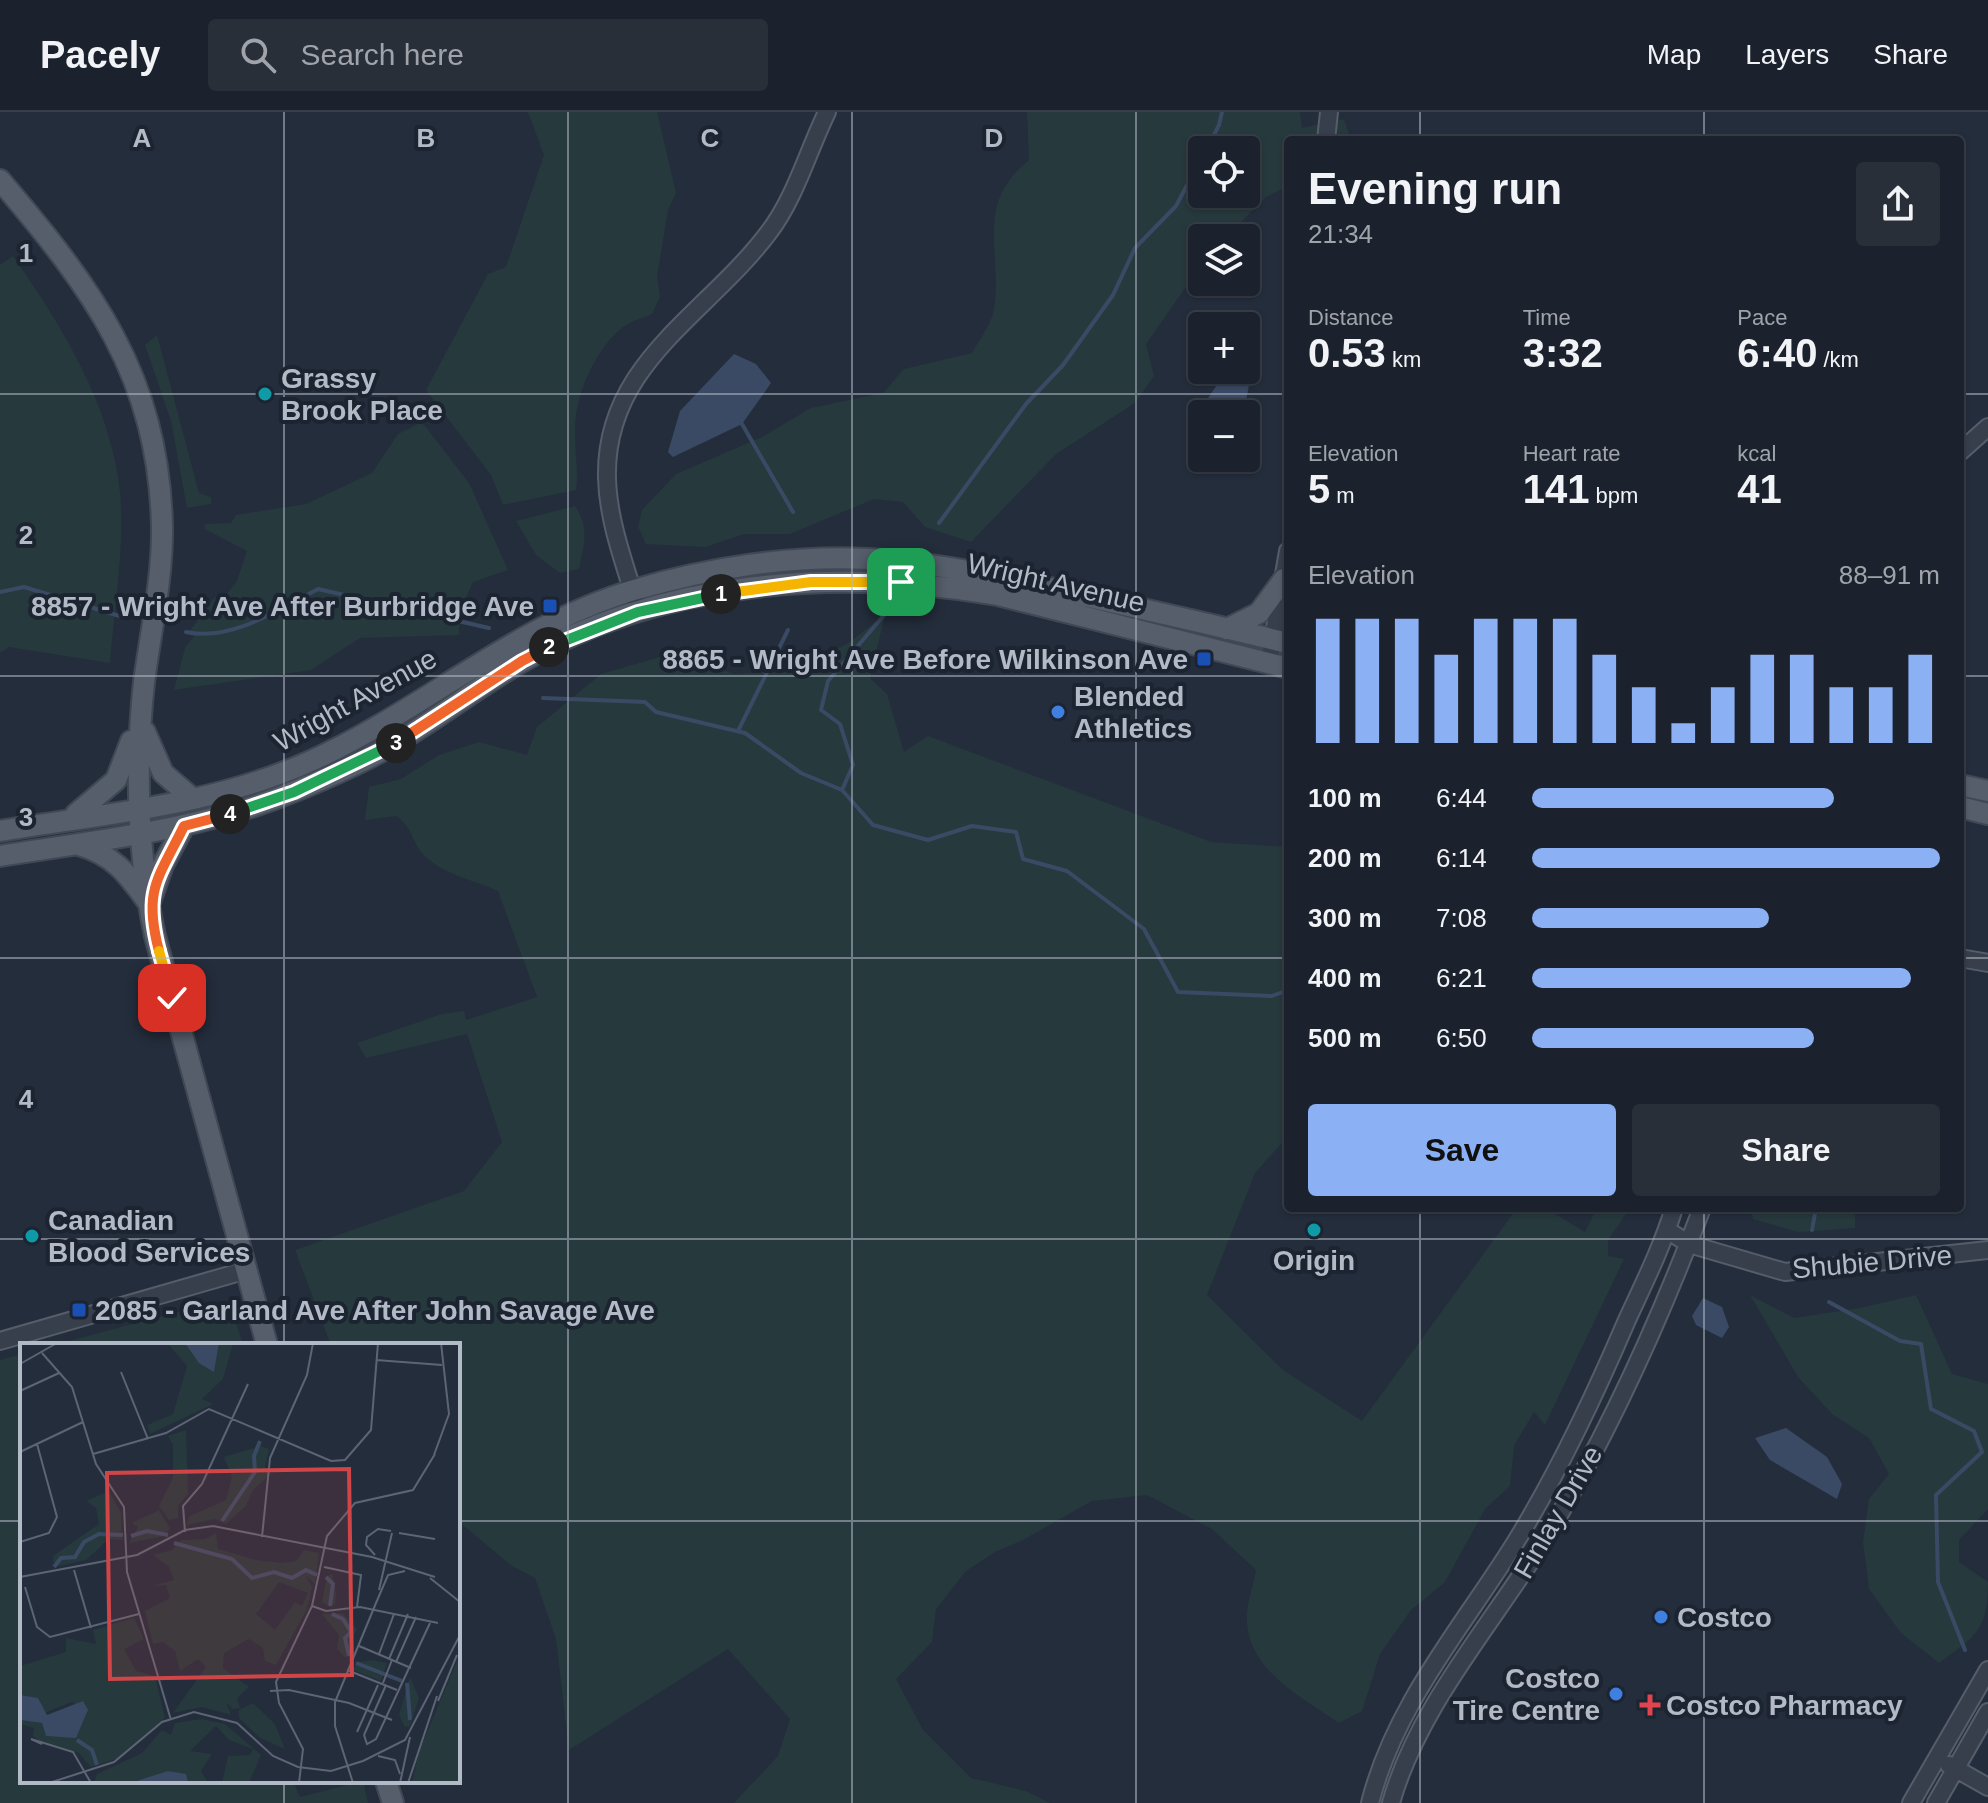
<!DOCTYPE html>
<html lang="en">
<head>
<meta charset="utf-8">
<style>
  :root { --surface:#1b222d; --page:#282f39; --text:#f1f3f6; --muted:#a0a4aa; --line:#393f49; --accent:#8bb0f4 }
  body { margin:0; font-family:Arial,sans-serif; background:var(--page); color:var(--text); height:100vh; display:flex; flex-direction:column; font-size:30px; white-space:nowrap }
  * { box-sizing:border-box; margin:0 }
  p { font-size:26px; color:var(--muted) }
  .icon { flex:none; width:44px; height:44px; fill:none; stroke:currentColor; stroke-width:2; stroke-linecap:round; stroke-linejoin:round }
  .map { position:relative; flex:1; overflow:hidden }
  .details { position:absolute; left:1284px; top:24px; width:680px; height:1076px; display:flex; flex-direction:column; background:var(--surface); border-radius:8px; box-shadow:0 2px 6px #0004,0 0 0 2px var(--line) }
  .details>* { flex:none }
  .buttons { position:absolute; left:1188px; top:24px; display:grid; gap:16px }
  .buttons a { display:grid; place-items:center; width:72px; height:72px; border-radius:8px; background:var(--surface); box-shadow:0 2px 6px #0004,0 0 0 2px var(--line); font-size:40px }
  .pin { position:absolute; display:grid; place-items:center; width:68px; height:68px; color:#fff; margin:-34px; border-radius:16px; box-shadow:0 4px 12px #0006 }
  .km { position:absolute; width:40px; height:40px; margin:-20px; border-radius:50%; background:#222; color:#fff; font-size:22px; line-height:40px; text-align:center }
  .round { display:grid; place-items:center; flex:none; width:84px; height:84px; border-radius:8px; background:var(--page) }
  .head { display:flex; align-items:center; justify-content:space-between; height:136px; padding:0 24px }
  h1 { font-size:44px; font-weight:700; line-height:60px }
  .stats { display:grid; grid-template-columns:repeat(3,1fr); gap:12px; height:136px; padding:8px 24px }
  .stats div { display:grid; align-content:center }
  .stats b { font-size:40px; font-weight:700 }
  .stats small { font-size:22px; font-weight:400 }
  .stats p { font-size:22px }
  .chart { height:224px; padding:16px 24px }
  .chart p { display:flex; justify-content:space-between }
  .chart svg { width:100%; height:144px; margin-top:8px; stroke:var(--accent); stroke-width:6 }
  .button { display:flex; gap:16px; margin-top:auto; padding:16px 24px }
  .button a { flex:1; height:92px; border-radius:8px; background:var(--accent); color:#111; font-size:32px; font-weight:700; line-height:92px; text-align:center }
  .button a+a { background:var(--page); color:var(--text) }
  ul { padding:0 24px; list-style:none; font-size:26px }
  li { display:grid; grid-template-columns:128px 96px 1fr; align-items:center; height:60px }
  li i { height:20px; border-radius:10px; background:var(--accent) }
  header { display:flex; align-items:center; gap:48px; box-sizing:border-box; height:112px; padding:0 40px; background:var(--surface); border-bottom:2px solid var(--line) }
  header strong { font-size:38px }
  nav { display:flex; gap:44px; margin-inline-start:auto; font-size:28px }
  .search { width:560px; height:72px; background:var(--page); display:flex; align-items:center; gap:20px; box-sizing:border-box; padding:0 28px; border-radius:8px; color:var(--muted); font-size:30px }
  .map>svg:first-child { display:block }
</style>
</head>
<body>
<header>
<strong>Pacely</strong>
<div class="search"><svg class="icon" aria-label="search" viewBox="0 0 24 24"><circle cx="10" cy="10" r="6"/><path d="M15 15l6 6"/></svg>Search here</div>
<nav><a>Map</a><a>Layers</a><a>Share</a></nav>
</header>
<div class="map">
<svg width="1988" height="1691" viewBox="0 0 1988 1691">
  <rect width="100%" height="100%" fill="#242d3c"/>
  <path fill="#26393d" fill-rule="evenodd" d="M 528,0 L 657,0 L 676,81 L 668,98 L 657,165 L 660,185 L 652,202 C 643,206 631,209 623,215 C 596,236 576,281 575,315 C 574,337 579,356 576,378 L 503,393 L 491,363 L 426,278 L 488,162 L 506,155 L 544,43 Z
    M 1027,0 L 1300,0 L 1302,16 L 1344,7 L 1351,28 L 1288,28 L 1288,74 L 1266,85 L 1225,126 L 1202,126 L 1202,152 L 1146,232 L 1154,264 L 1135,291 L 1056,342 L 971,430 L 925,415 L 903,390 L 874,387 L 790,422 L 744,422 L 706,435 L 646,432 L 638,415 L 642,398 L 676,362 L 762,325 L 811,296 L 883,281 L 904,257 L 972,241 C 979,228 992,211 994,197 C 1003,137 973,94 1029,48 ZM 1202,38 L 1246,38 L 1246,82 L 1202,82 Z
    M 13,144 C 62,214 111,293 120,380 C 125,431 114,499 110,551 L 9,535 L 0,541 L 0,153 Z
    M 157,223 L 199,381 L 211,385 L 211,392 L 187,396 L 171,309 L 145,233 Z
    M 422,310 L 469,371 L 508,458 L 473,470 L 459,502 L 459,523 L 360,526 L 311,558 L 174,578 L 185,536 L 195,523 L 189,520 L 215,485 L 225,484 L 237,469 L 247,439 L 199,414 L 206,417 L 204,412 L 231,411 L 236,403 L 306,392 L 372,361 L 398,322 Z
    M 575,394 C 590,416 584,432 579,457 L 560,461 L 536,443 L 516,409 Z
    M 885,502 L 870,566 L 887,582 L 904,640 L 928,624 L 1211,730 L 1288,735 L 1288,1024 L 1255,1061 L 1207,1183 L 1283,1258 L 1362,1309 L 1517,1096 L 1545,1096 L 1585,1120 L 1597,1096 L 1630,1096 L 1608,1128 L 1608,1144 L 1624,1147 L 1545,1313 L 1534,1300 L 1514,1334 L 1510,1374 L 1485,1397 L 1445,1470 L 1411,1498 L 1380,1542 L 1362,1599 L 1339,1611 C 1299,1583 1244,1557 1247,1501 C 1248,1487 1254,1472 1256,1458 L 1212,1417 L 1147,1383 L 1092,1389 L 1023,1428 L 995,1440 L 966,1459 L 936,1497 L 932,1530 L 896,1567 L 923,1618 L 971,1666 L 1026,1679 L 1050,1691 L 734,1691 L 778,1644 L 790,1607 L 728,1537 L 569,1638 L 556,1527 L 535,1466 L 512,1454 L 458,1409 L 458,1233 L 331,1233 L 295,1138 L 464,1079 L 502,1030 L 467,922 L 366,946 L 357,931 L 442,902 L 464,899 L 466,908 L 537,885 L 498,779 C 474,768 440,762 422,741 C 411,728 415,720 397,704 L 365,708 L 369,675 L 401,667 L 439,643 L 479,630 L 527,643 L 537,615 L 601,562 L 670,542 L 735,562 L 799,557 L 850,530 Z
    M 1750,1096 L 1855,1096 L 1855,1116 L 1798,1120 L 1753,1107 Z
    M 1750,1183 L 1794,1206 L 1860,1196 L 1916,1183 L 1952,1262 L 1988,1272 L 1988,1397 L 1959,1428 L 1959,1450 L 1988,1470 C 1988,1518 1976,1524 1939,1551 L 1901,1521 L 1869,1477 L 1863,1430 L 1869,1387 L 1889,1362 L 1869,1326 L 1832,1302 L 1798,1265 Z
    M 211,1191 C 234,1195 237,1213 243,1233 L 54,1233 Z
    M 22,1242 L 22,1669 L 293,1669 L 300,1685 L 363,1669 L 368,1691 L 0,1691 L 0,1248 Z"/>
  <path fill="#3a4a64" d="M 1248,234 L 1254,250 L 1243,302 L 1210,302 L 1202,295 L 1227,258 L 1246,258 Z
    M 734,242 L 756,252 L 771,271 L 742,312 L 673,345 L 668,340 L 680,299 Z
    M 1703,1186 L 1722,1195 L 1729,1215 L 1722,1226 L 1696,1213 L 1692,1204 Z
    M 1786,1316 L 1827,1345 L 1842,1372 L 1837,1387 L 1770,1348 L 1755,1326 Z"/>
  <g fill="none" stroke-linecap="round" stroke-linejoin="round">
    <path stroke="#3a4a64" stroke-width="4" d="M 1206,38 L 1219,13 L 1222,0
      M 742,312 L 793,400
      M 939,411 L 1026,292 L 1063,253 L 1113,183 L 1135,136 L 1176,94 L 1202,45
      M 0,480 L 24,475 L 123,505
      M 186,520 C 231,530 280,497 318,477 L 489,516
      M 543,586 L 645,590 L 656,600 L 745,621 L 801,661 L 842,678 L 873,713 L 928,728 L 972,714 L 1016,720 L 1023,747 L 1067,759 L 1144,817 L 1178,880 L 1272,884 L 1288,878
      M 738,619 L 788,518
      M 842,678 L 853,653 L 840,612 L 821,598 L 828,569 L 885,502
      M 1812,1118 L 1816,1096
      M 1829,1190 L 1900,1229 L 1921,1232 L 1931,1297 L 1974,1319 L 1982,1340 L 1936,1383 L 1938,1470 L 1965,1538"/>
    <g stroke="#565d6a" stroke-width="20">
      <path id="minor" d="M 1326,28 L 1329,0
        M 1960,340 L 1988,315
        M 636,490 C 624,450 608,408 607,366 C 604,251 707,203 769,120 C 795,86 808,39 827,0
        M 1269,551 L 1288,439
        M 1960,846 L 1988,851
        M 1667,1118 L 1689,1132 L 1785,1160 L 1988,1138
        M 0,1229 L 247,1158
        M 1949,1653 L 1988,1675
        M 1370,1691 C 1395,1592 1462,1516 1515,1431 C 1559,1360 1594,1285 1627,1208 C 1644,1171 1662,1135 1674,1096
        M 1391,1691 C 1418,1594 1494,1510 1546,1425 C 1609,1321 1659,1210 1702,1096
        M 1911,1691 L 1988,1558
        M 1936,1691 L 1988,1600"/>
    </g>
    <g stroke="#414855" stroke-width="24">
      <path id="major" d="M 0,68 C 92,176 158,263 162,413 C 163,465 151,517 144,570 C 135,655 137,740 155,824 L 267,1233
        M 1227,517 L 1259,501 L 1284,467
        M 145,620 L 163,661 L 192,686
        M 1960,673 L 1988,679
        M 1960,695 L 1988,702
        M 76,702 L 116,668 L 131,629
        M 0,719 C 104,702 214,693 311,649 C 422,599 515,513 634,478 C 708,456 791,443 869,447 C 944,451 1016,468 1089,485 C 1156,500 1222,515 1288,531
        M 79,733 C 113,743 127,761 147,789
        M 0,744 C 100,728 201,718 295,679 C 327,666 359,652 389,635 C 434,609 476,576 521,550 C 662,467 841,456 998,483 L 1288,556
        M 151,787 L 163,753 L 184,714
        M 386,1669 L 393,1691"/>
    </g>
    <use href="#minor" stroke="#383f4c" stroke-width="16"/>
    <use href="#major" stroke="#565e6c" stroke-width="20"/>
  </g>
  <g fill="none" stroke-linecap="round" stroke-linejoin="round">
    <g stroke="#fff" stroke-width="16">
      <path id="split-1" d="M 721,482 L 811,470 L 901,470"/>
    </g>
    <g stroke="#fff" stroke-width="16">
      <path id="split-2" d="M 549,535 L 638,500 L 721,482"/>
    </g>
    <g stroke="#fff" stroke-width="16">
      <path id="split-3" d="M 396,631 L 522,549 L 549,535"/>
    </g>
    <g stroke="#fff" stroke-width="16">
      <path id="split-4" d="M 230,702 L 294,680 L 396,631"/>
    </g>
    <g stroke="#fff" stroke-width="16">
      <path id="split-5" d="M 159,839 C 143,778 158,767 184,714 L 230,702"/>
    </g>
    <g stroke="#fff" stroke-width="16">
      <path id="split-6" d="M 159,839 L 172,886"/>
    </g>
    <use href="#split-1" stroke="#f5b400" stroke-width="10"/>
    <use href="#split-2" stroke="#22a559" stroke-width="10"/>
    <use href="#split-3" stroke="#f0652b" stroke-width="10"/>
    <use href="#split-4" stroke="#22a559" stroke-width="10"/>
    <use href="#split-5" stroke="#f0652b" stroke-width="10"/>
    <use href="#split-6" stroke="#f5b400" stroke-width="10"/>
  </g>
  <path fill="none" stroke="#b3bac7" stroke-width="2" stroke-opacity="0.55" d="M 284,0 L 284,1233M 568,0 L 568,1691M 852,0 L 852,1691M 1136,0 L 1136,1691M 1420,0 L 1420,28M 1704,0 L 1704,28M 0,282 L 1288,282M 1960,282 L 1988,282M 0,564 L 1288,564M 1960,564 L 1988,564M 0,846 L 1288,846M 1960,846 L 1988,846M 1420,1096 L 1420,1691M 1704,1096 L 1704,1691M 0,1127 L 1988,1127M 0,1409 L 22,1409M 458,1409 L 1988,1409M 284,1669 L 284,1691"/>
  <g fill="#0f9aa8" stroke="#1d2431" stroke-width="3">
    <circle cx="265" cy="282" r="8"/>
    <circle cx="1314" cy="1118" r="8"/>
    <circle cx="32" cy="1124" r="8"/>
  </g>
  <g fill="#1a4fb4" stroke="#1d2431" stroke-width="3">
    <rect x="542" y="486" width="16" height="16" rx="4"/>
    <rect x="1196" y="539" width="16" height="16" rx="4"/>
    <rect x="71" y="1190" width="16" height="16" rx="4"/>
  </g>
  <g fill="#3f7fe0" stroke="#1d2431" stroke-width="3">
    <circle cx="1058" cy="600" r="8"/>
    <circle cx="1661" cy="1505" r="8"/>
    <circle cx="1616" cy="1582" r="8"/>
  </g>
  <path fill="#e0444e" stroke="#1d2431" stroke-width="3" d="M1646 1581h8v8h8v8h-8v8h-8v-8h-8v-8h8z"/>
  <g text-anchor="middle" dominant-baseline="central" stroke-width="8" stroke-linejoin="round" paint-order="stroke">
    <g font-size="28" font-weight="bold" fill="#b3bac7" stroke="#1d2431" text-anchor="start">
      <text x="281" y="266">Grassy<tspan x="281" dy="32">Brook Place</tspan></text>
      <text x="534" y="494" text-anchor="end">8857 - Wright Ave After Burbridge Ave</text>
      <text x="1188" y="547" text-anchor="end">8865 - Wright Ave Before Wilkinson Ave</text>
      <text x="1074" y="584">Blended<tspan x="1074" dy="32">Athletics</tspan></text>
      <text x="48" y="1108">Canadian<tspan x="48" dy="32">Blood Services</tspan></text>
      <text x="1314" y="1148" text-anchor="middle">Origin</text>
      <text x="95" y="1198">2085 - Garland Ave After John Savage Ave</text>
      <text x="1677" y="1505">Costco</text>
      <text x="1600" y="1566" text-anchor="end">Costco<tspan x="1600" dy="32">Tire Centre</tspan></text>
      <text x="1666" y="1593">Costco Pharmacy</text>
    </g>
    <g font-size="28" fill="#b3bac7" stroke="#1d2431">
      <text transform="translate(1056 471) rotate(13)">Wright Avenue</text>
      <text transform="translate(355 588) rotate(-29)">Wright Avenue</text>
      <text transform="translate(1872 1150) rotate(-5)">Shubie Drive</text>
      <text transform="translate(1558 1400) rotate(-60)">Finlay Drive</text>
    </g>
  </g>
  <g transform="translate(20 1231)">
    <rect width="440" height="440" fill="#242d3c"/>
    <path d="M 147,0 L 165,0 L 194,29 L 199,0 L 213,1 L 203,36 L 182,56 L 193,61 L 130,91 L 127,82 L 153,71 L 167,23 ZM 166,87 L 168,151 L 158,163 L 158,175 L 149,177 L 139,163 L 153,135 L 153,102 L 148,93 ZM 241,103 L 249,106 L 245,124 L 251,131 L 233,147 L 226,163 L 206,181 L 194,176 L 166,182 L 170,173 L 206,157 L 212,134 L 204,114 ZM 89,148 L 101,170 L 102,197 L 89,196 L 66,217 L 34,224 L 33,213 L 79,181 L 76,165 L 66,158 ZM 139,167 L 150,185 L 144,193 L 109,200 L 118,184 L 112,180 ZM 196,190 L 198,206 L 236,217 L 262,220 L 276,218 L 284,207 L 299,210 L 295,241 L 286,233 L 292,244 L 287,266 L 256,322 L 245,318 L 243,305 L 229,296 L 204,310 L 203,325 L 229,344 L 217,355 L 220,365 L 213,366 L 206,359 L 211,372 L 182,364 L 153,370 L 186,324 L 178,316 L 160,328 L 155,308 L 143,299 L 133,301 L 125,268 L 150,255 L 146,242 L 132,243 L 154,237 L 149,224 L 133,212 L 152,207 L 161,197 L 185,196 ZM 259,239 L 288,250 L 282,263 L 275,259 L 255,287 L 236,271 ZM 312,231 L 316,251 L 315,262 L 308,263 L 302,259 L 307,233 ZM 322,270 L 337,286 L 326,315 L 317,306 L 319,292 L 302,271 ZM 114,275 L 124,296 L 104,306 L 116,328 L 135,333 L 145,375 L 96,416 L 71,424 L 59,410 L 21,399 L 13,393 L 14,385 L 0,381 L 0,377 L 22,380 L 26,393 L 56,394 L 67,370 L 52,359 L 22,371 L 19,356 L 0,352 L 0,323 L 46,309 L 46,295 L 76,301 L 73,287 ZM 440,311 L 440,440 L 392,440 L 399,408 ZM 352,317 L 367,320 L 361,338 L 333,327 L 338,319 ZM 390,334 L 399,355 L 390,383 L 385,384 L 379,372 ZM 233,360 L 255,381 L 265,406 L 240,395 L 219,375 L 219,367 ZM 182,376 L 205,381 L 241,412 L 229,440 L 202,440 L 208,413 L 230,412 L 233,406 L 209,397 L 196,383 L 170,408 L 192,411 L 181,428 L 188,440 L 168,440 L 151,428 L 110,440 L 74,440 L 77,431 L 122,410 L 142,387 L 151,392 L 155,380 Z" fill="#26393d" fill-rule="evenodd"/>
    <path d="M 165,0 L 199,0 L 194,29 L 179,20 ZM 0,352 L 18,355 L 27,372 L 63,358 L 68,367 L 56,395 L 26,393 L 22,380 L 0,377 ZM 148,428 L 166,431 L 168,440 L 110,440 Z" fill="#3a4a64"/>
    <path fill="none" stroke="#3a4a64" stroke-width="4" d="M 202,178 L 235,129 L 234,113 L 240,98M 111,193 L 127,188 L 148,192M 154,200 L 212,216 L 232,235 L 254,229 L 272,235 L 286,227 L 297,232M 34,224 L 41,215 L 55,214 L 64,199 L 79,191 L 103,192M 306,234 L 313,241 L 310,263M 312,271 L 323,276 L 331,289 L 325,295 L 329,313M 336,320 L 382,338M 387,340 L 390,377M 57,397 L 72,407 L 77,422"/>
    <path fill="none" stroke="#5d6574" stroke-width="2" d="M 22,10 L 52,44 L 76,121 L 104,164 L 107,229 L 151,377M 356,17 L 422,22M 0,21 L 37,0M 101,29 L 128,96M 0,48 L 39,30M 0,109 L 63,79M 73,111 L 146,90 L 189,66 L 311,118 L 325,117 L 351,87 L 358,0M 414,112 L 429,71 L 421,0M 165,189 L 163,163 L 182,141 L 228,41M 379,190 L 415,196M 242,194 L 250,115 L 287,32 L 293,0M 0,199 L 29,190 L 37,174 L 17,101M 355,212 L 346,202 L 347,194 L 358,186 L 371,188M 304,224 L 341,232 L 337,264M 54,227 L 71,285M 0,234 L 117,212 L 165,187 L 193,183 L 352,214 L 415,234M 410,235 L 440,259M 5,244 L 17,284 L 30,294 L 119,271M 359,247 L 372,190M 356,260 L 368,232 L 385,228M 292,263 L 306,268 L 340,264 L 418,280M 339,303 L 391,325M 359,311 L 374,271M 369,316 L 388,271M 376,319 L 396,274M 327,327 L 377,347M 363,340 L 372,317M 250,348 L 269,347 L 329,360 L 372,377M 418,358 L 437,312M 337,389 L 358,342M 344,392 L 347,401 L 356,396 L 410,280M 344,392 L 366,342M 22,401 L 11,396 L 53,409 L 71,440M 358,413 L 375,417 L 380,431M 343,418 L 385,397 L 440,292M 29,440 L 94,419 L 142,379 L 174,369 L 217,380 L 253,413 L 278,424 L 311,428 L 343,418M 279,440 L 283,406 L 259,360 L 256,339 L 292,263 L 307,193 L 335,160 L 393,147 L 415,111M 333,440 L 315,383 L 315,359 L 356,260M 380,440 L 390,394M 388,440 L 417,353"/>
    <path fill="#cf4548" fill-opacity="0.15" stroke="#cf4548" stroke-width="4" d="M 329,126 L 332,332 L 90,336 L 87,130 Z"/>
    <rect width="440" height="440" fill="none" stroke="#b3bac7" stroke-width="4"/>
  </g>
  <g font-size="26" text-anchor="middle" font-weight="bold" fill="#b3bac7" stroke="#1d2431" stroke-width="8" stroke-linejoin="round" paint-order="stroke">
    <text x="142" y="35">A</text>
    <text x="426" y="35">B</text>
    <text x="710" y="35">C</text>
    <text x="994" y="35">D</text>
    <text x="26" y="150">1</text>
    <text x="26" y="432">2</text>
    <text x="26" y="714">3</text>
    <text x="26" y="996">4</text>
  </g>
</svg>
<div class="buttons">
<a><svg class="icon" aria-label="locate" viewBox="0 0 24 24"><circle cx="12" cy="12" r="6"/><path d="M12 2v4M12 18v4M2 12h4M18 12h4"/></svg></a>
<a><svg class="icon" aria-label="layers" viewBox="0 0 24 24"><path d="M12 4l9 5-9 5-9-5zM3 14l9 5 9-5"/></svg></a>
<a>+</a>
<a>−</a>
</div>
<div class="pin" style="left:901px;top:470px;background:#1e9e55"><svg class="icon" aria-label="arrive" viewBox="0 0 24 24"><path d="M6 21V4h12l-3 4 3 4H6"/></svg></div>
<div class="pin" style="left:172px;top:886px;background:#d93025"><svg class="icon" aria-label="check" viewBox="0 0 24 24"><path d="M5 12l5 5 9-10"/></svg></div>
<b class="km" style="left:721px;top:482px">1</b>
<b class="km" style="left:549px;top:535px">2</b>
<b class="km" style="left:396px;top:631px">3</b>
<b class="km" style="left:230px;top:702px">4</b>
<section class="details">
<div class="head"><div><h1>Evening run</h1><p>21:34</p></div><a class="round"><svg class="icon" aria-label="share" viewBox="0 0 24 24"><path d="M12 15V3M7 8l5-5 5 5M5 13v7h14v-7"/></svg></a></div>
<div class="stats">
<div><p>Distance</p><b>0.53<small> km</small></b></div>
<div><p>Time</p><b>3:32</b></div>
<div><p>Pace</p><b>6:40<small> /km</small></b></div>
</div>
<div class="stats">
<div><p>Elevation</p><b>5<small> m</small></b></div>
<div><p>Heart rate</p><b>141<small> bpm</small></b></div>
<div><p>kcal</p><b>41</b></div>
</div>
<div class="chart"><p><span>Elevation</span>88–91 m</p>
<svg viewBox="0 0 160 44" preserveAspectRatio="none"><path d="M5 44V6M15 44V6M25 44V6M35 44V17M45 44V6M55 44V6M65 44V6M75 44V17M85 44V27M95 44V38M105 44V27M115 44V17M125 44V17M135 44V27M145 44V27M155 44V17"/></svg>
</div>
<ul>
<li><b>100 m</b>6:44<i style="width:74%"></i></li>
<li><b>200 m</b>6:14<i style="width:100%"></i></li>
<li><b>300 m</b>7:08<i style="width:58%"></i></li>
<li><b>400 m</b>6:21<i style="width:93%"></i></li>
<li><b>500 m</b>6:50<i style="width:69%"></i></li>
</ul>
<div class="button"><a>Save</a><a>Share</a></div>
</section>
</div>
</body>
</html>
